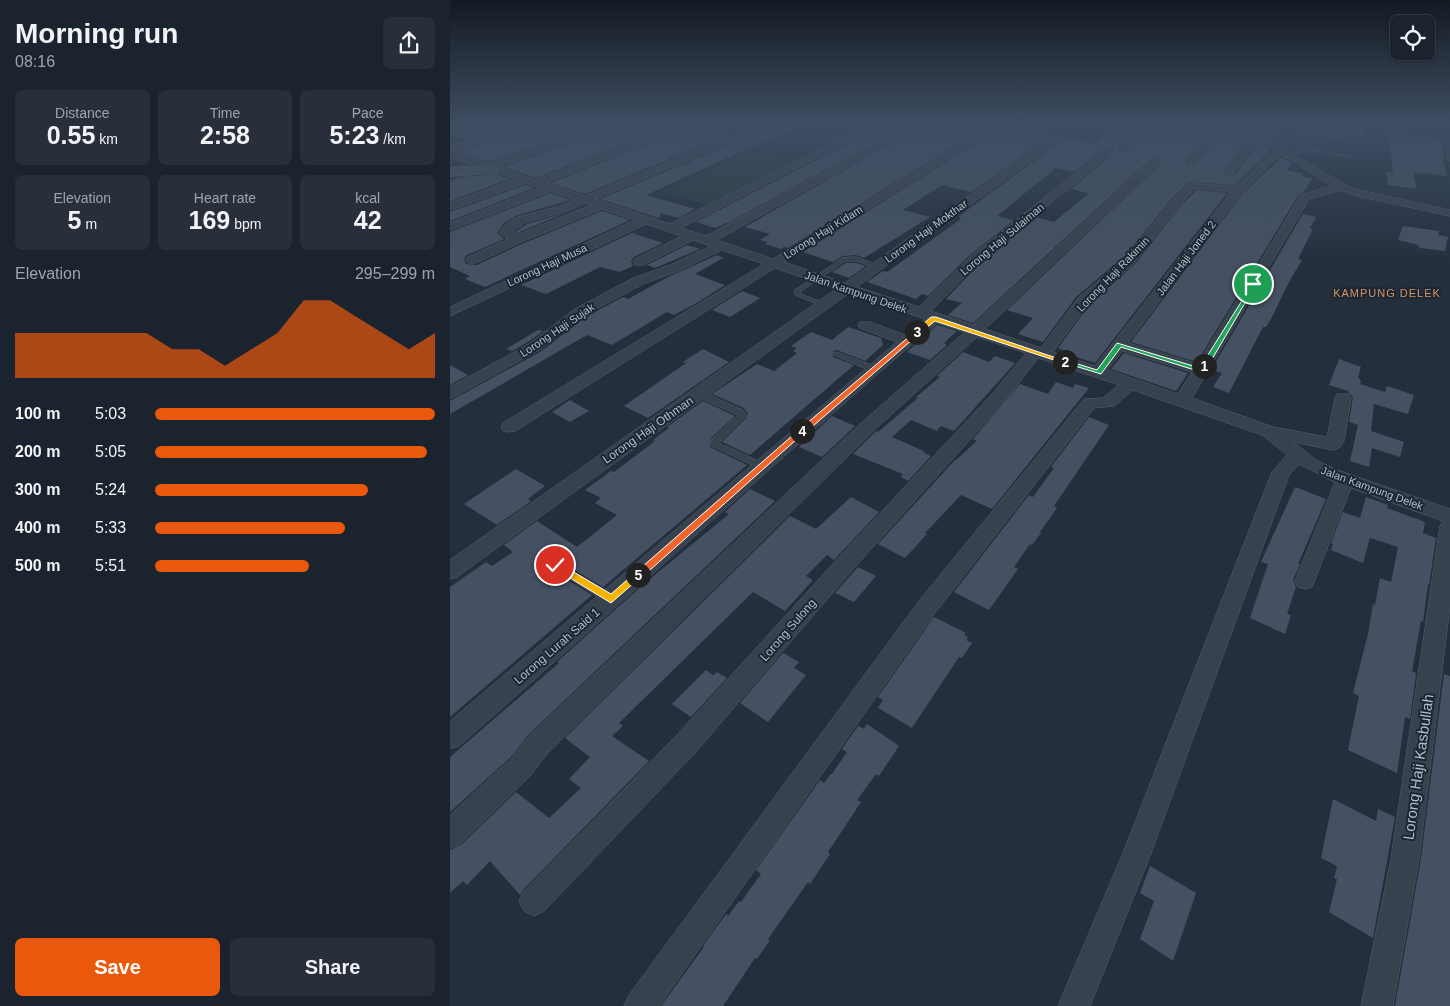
<!DOCTYPE html>
<html lang="en">
<head>
<meta charset="utf-8">
<style>
  :root { --surface:#1b232e; --page:#282f3a; --text:#f1f3f6; --muted:#a0a4aa; --line:#39404a; --accent:#ea580c }
  body { margin:0; font-family:Helvetica,sans-serif; background:var(--page); color:var(--text); height:100vh; display:flex; flex-direction:column; font-size:19px; white-space:nowrap }
  * { box-sizing:border-box; margin:0 }
  p { font-size:16px; color:var(--muted) }
  .icon { flex:none; width:28px; height:28px; fill:none; stroke:currentColor; stroke-width:2; stroke-linecap:round; stroke-linejoin:round }
  .map { position:relative; flex:1; overflow:hidden }
  .sheet { display:flex; flex-direction:column; background:var(--surface); width:450px }
  .sheet>* { flex:none }
  .controls { position:absolute; left:940px; top:15px; display:grid; gap:10px }
  .controls a { display:grid; place-items:center; width:45px; height:45px; border-radius:8px; background:var(--surface); box-shadow:0 1px 4px #0004,0 0 0 1px var(--line); font-size:25px }
  .pin { position:absolute; display:grid; place-items:center; width:42px; height:42px; color:#fff; margin:-21px; border:2px solid #fff; border-radius:50%; box-shadow:0 1px 5px #0007 }
  .km { position:absolute; width:25px; height:25px; margin:-12px; border-radius:50%; background:#222; color:#fff; font-size:14px; line-height:25px; text-align:center }
  .round { display:grid; place-items:center; flex:none; width:52px; height:52px; border-radius:8px; background:var(--page) }
  .head { display:flex; align-items:center; justify-content:space-between; height:85px; padding:0 15px }
  h1 { font-size:28px; font-weight:800; line-height:38px }
  .metrics { display:grid; grid-template-columns:repeat(3,1fr); gap:8px; height:85px; padding:5px 15px }
  .metrics div { display:grid; align-content:center; border-radius:8px; background:var(--page); text-align:center }
  .metrics b { font-size:25px; font-weight:800 }
  .metrics small { font-size:14px; font-weight:400 }
  .metrics p { font-size:14px }
  .chart { height:140px; padding:10px 15px }
  .chart p { display:flex; justify-content:space-between }
  .chart svg { width:100%; height:90px; margin-top:5px; fill:var(--accent); opacity:.7 }
  .cta { display:flex; gap:10px; margin-top:auto; padding:10px 15px }
  .cta a { flex:1; height:58px; border-radius:8px; background:var(--accent); color:#fff; font-size:20px; font-weight:800; line-height:58px; text-align:center }
  .cta a+a { background:var(--page); color:var(--text) }
  ul { padding:0 15px; list-style:none; font-size:16px }
  li { display:grid; grid-template-columns:80px 60px 1fr; align-items:center; height:38px }
  li i { height:12px; border-radius:6px; background:var(--accent) }
  main { display:flex; flex:1; min-height:0 }
  .map>svg:first-child { display:block }
</style>
</head>
<body>
<main>
<section class="sheet">
<div class="head"><div><h1>Morning run</h1><p>08:16</p></div><a class="round"><svg class="icon" aria-label="share" viewBox="0 0 24 24"><path d="M12 15V3M7 8l5-5 5 5M5 13v7h14v-7"/></svg></a></div>
<div class="metrics">
<div><p>Distance</p><b>0.55<small> km</small></b></div>
<div><p>Time</p><b>2:58</b></div>
<div><p>Pace</p><b>5:23<small> /km</small></b></div>
</div>
<div class="metrics">
<div><p>Elevation</p><b>5<small> m</small></b></div>
<div><p>Heart rate</p><b>169<small> bpm</small></b></div>
<div><p>kcal</p><b>42</b></div>
</div>
<div class="chart"><p><span>Elevation</span>295–299 m</p>
<svg viewBox="0 0 160 44" preserveAspectRatio="none"><path d="M0 44V22L10 22L20 22L30 22L40 22L50 22L60 30L70 30L80 38L90 30L100 22L110 6L120 6L130 14L140 22L150 30L160 22V44z"/></svg>
</div>
<ul>
<li><b>100 m</b>5:03<i style="width:100%"></i></li>
<li><b>200 m</b>5:05<i style="width:97%"></i></li>
<li><b>300 m</b>5:24<i style="width:76%"></i></li>
<li><b>400 m</b>5:33<i style="width:68%"></i></li>
<li><b>500 m</b>5:51<i style="width:55%"></i></li>
</ul>
<div class="cta"><a>Save</a><a>Share</a></div>
</section>
<div class="map">
<svg width="1000" height="1006" viewBox="0 0 1000 1006">
  <rect width="100%" height="100%" fill="#242f3e"/>
  <path fill="#263c3f" d="M 304,149 L 350,161 L 260,206 L 212,191 Z"/>
  <path fill="#455162" d="M 27,123 L 69,123 L 16,140 L 4,136 L 11,134 L 4,133 Z
    M 88,123 L 120,123 L 121,127 L 131,130 L 39,162 L 10,152 Z
    M 169,123 L 187,123 L 188,128 L 202,123 L 229,123 L 86,178 L 54,167 L 167,127 Z
    M 325,123 L 355,123 L 196,195 L 245,209 L 229,218 L 211,213 L 209,218 L 150,199 L 323,127 Z
    M 433,123 L 462,123 L 279,222 L 265,228 L 246,222 L 421,132 L 421,129 Z
    M 477,123 L 542,123 L 338,248 L 334,247 L 331,249 L 315,244 L 318,242 L 310,240 L 320,234 L 295,227 Z
    M 670,123 L 696,123 L 670,145 L 669,150 L 671,152 L 678,151 L 691,140 L 722,144 L 745,123 L 767,123 L 735,159 L 736,166 L 743,165 L 777,128 L 791,131 L 800,137 L 774,170 L 776,175 L 786,174 L 807,145 L 812,144 L 820,149 L 816,154 L 817,154 L 785,185 L 739,182 L 722,198 L 676,255 L 626,297 L 593,342 L 568,334 L 583,318 L 557,310 L 711,163 L 711,157 L 703,157 L 523,323 L 498,315 L 512,303 L 496,299 L 531,262 L 586,217 L 604,222 L 638,194 L 638,193 L 621,189 L 664,153 L 664,147 L 656,147 L 624,172 L 606,168 L 547,216 L 564,220 L 521,254 L 478,296 L 472,294 L 466,299 L 417,282 L 433,271 L 437,272 L 511,219 L 509,216 L 609,143 L 610,137 L 643,144 Z
    M 710,123 L 736,123 L 717,139 L 696,136 Z
    M 868,123 L 916,123 L 912,137 L 867,130 Z
    M 555,125 L 602,135 L 521,192 L 492,185 L 453,210 L 480,217 L 414,258 L 406,255 L 392,256 L 383,262 L 353,252 Z
    M 243,126 L 279,134 L 135,194 L 101,183 Z
    M 938,132 L 989,138 L 995,158 L 992,158 L 997,176 L 963,172 L 967,189 L 938,185 L 936,172 L 943,173 Z
    M 831,158 L 842,164 L 836,170 L 854,174 L 851,176 L 862,179 L 853,193 L 849,194 L 747,362 L 681,342 L 793,193 Z
    M 45,174 L 59,179 L 0,201 L 0,181 L 11,177 Z
    M 75,185 L 84,188 L 0,221 L 0,212 Z
    M 747,190 L 777,193 L 645,363 L 611,352 L 613,350 L 608,348 L 609,347 L 639,305 L 686,263 L 732,204 Z
    M 101,193 L 120,200 L 68,215 L 54,223 L 47,233 L 54,239 L 17,255 L 14,259 L 16,264 L 27,265 L 72,244 L 152,211 L 180,220 L 35,287 L 15,279 L 20,276 L 0,267 L 0,232 Z
    M 115,213 L 67,233 L 65,232 L 77,224 Z
    M 853,214 L 866,217 L 860,228 L 863,229 L 848,259 L 852,260 L 840,280 L 821,319 L 816,327 L 813,327 L 779,393 L 763,387 L 772,373 L 761,370 Z
    M 953,226 L 989,231 L 988,235 L 998,237 L 995,251 L 970,248 L 968,245 L 948,240 Z
    M 182,233 L 213,243 L 184,257 L 181,261 L 183,266 L 170,272 L 150,267 L 96,294 L 71,285 Z
    M 237,245 L 250,249 L 205,268 L 197,265 Z
    M 267,255 L 273,258 L 245,274 L 275,285 L 245,304 L 224,315 L 217,312 L 162,345 L 137,335 L 0,414 L 0,401 L 90,352 L 136,317 L 173,297 L 178,299 L 218,277 Z
    M 396,263 L 406,263 L 416,266 L 399,278 L 382,272 Z
    M 292,291 L 310,298 L 280,317 L 262,310 Z
    M 487,325 L 507,331 L 494,343 L 497,345 L 480,360 L 457,352 Z
    M 398,327 L 431,338 L 433,345 L 415,361 L 387,350 L 383,351 L 383,357 L 404,365 L 300,455 L 272,442 L 296,418 L 298,414 L 294,408 L 262,394 L 307,364 L 324,371 L 347,353 L 343,351 L 347,348 L 341,346 L 361,332 L 382,340 Z
    M 88,330 L 93,331 L 78,342 L 62,351 L 56,349 Z
    M 253,349 L 279,362 L 198,418 L 174,406 L 236,363 L 233,362 Z
    M 513,352 L 539,362 L 545,356 L 565,363 L 504,431 L 491,426 L 487,431 L 461,420 L 442,437 L 474,451 L 473,452 L 481,456 L 458,481 L 451,477 L 453,474 L 403,454 L 426,431 L 428,432 L 468,398 L 466,397 L 490,377 L 487,376 Z
    M 674,353 L 738,373 L 726,391 L 661,369 Z
    M 889,359 L 911,367 L 908,377 L 911,381 L 910,384 L 935,392 L 937,386 L 964,395 L 958,414 L 924,404 L 921,431 L 954,442 L 950,457 L 922,448 L 919,467 L 900,461 L 908,425 L 899,422 L 903,397 L 898,391 L 879,385 Z
    M 0,365 L 18,375 L 0,385 Z
    M 606,382 L 623,388 L 625,384 L 639,388 L 542,509 L 511,495 L 475,533 L 477,534 L 455,558 L 428,544 L 505,460 L 506,460 L 527,441 L 523,439 L 570,384 L 598,394 Z
    M 120,400 L 139,411 L 120,422 L 102,412 Z
    M 253,401 L 285,416 L 261,438 L 260,447 L 297,465 L 153,587 L 106,559 L 100,561 L 98,566 L 101,570 L 142,595 L 0,717 L 0,587 L 36,562 L 42,566 L 63,552 L 54,545 L 87,521 L 127,547 L 167,515 L 145,503 L 151,498 L 135,490 L 161,471 L 164,472 L 205,441 L 203,440 L 219,428 L 217,427 Z
    M 382,416 L 405,426 L 372,457 L 349,447 Z
    M 639,417 L 659,425 L 604,506 L 607,508 L 590,532 L 591,533 L 582,545 L 580,544 L 564,567 L 568,569 L 539,610 L 504,592 L 579,495 L 583,497 L 604,468 L 601,467 Z
    M 66,469 L 95,486 L 78,499 L 81,501 L 47,525 L 14,504 Z
    M 845,487 L 876,499 L 848,564 L 850,564 L 843,580 L 846,587 L 837,614 L 841,615 L 835,634 L 800,618 L 818,564 L 811,562 Z
    M 300,489 L 325,501 L 77,736 L 62,756 L 0,812 L 0,757 L 109,663 L 107,662 L 195,583 L 279,514 L 275,512 Z
    M 401,497 L 429,512 L 384,560 L 377,555 L 356,576 L 363,580 L 335,611 L 303,592 L 169,723 L 173,726 L 162,736 L 199,761 L 73,890 L 70,895 L 40,861 L 17,885 L 13,881 L 0,893 L 0,850 L 11,845 L 66,792 L 99,818 L 131,788 L 119,779 L 140,757 L 115,738 L 340,516 L 366,529 Z
    M 916,497 L 938,505 L 937,508 L 975,522 L 973,533 L 986,538 L 979,585 L 978,584 L 973,622 L 971,621 L 962,671 L 966,673 L 960,719 L 955,717 L 947,773 L 898,750 L 909,696 L 903,693 L 918,634 L 923,604 L 925,605 L 930,578 L 941,582 L 948,547 L 920,538 L 913,563 L 881,550 L 883,544 L 881,543 L 893,512 L 910,518 Z
    M 408,567 L 426,576 L 404,602 L 385,593 Z
    M 484,617 L 516,633 L 514,635 L 518,637 L 516,640 L 522,643 L 512,658 L 509,657 L 462,728 L 428,708 L 433,700 L 428,697 Z
    M 333,653 L 349,662 L 344,668 L 356,675 L 318,722 L 290,703 Z
    M 256,670 L 263,675 L 267,672 L 277,678 L 241,717 L 222,704 Z
    M 994,674 L 1000,676 L 1000,1006 L 945,1006 L 971,859 Z
    M 417,724 L 449,746 L 429,776 L 426,774 L 407,800 L 411,802 L 378,852 L 380,854 L 360,884 L 358,882 L 318,939 L 320,940 L 307,959 L 305,958 L 273,1006 L 211,1006 L 254,947 L 253,946 L 276,914 L 278,916 L 289,901 L 291,902 L 311,874 L 306,870 L 370,780 L 374,783 L 381,774 L 382,774 L 397,752 L 392,749 L 408,726 L 414,729 Z
    M 883,799 L 926,821 L 928,809 L 945,817 L 923,938 L 879,912 L 887,879 L 884,878 L 887,866 L 871,858 Z
    M 700,866 L 746,893 L 723,961 L 690,939 L 704,901 L 690,893 Z"/>
  <g fill="none" stroke-linecap="round" stroke-linejoin="round">
    <g stroke="#565f6c" stroke-width="1">
      <path id="lane" d="M 122,123 L 144,129 L 145,130 L 143,131 L 121,125 Z
        M 739,123 L 743,123 L 721,143 L 685,137 L 687,136 L 718,141 Z
        M 834,128 L 835,130 L 807,136 L 805,135 Z
        M 851,129 L 891,136 L 889,138 L 854,132 L 851,139 L 863,149 L 900,156 L 898,157 L 862,151 L 834,155 L 836,153 L 858,149 L 847,139 Z
        M 381,137 L 395,140 L 395,141 L 393,142 L 379,139 Z
        M 999,148 L 1000,148 L 1000,161 L 998,160 L 997,149 Z
        M 406,257 L 431,266 L 428,268 L 406,261 L 395,261 L 350,292 L 351,294 L 376,304 L 376,306 L 372,306 L 345,295 L 345,290 L 392,258 Z
        M 386,352 L 427,367 L 428,369 L 427,371 L 421,371 L 384,355 L 384,353 Z
        M 246,392 L 252,392 L 293,410 L 296,415 L 295,417 L 269,443 L 315,464 L 316,466 L 315,468 L 309,468 L 262,446 L 261,444 L 262,439 L 288,415 L 246,396 Z
        M 105,561 L 165,596 L 166,599 L 165,602 L 161,603 L 157,602 L 102,568 L 100,565 L 102,562 Z"/>
    </g>
    <g stroke="#565f6c" stroke-width="1">
      <path id="street" d="M 12,123 L 25,123 L 0,132 L 0,126 Z
        M 74,123 L 86,123 L 4,152 L 39,164 L 155,123 L 167,123 L 166,125 L 48,167 L 86,180 L 234,123 L 245,123 L 96,183 L 135,196 L 312,123 L 323,123 L 322,125 L 145,199 L 220,224 L 412,128 L 415,127 L 420,130 L 231,228 L 256,236 L 465,123 L 475,123 L 267,240 L 323,259 L 545,123 L 555,123 L 334,262 L 395,283 L 602,137 L 608,137 L 608,141 L 407,287 L 469,307 L 522,255 L 657,148 L 663,148 L 663,152 L 530,261 L 481,311 L 523,325 L 704,158 L 710,158 L 710,162 L 535,329 L 591,348 L 628,298 L 677,256 L 723,199 L 740,183 L 786,187 L 817,157 L 826,151 L 812,142 L 806,143 L 784,173 L 776,173 L 775,171 L 800,139 L 805,138 L 783,123 L 793,123 L 895,185 L 910,190 L 1000,210 L 1000,216 L 907,196 L 890,190 L 859,199 L 742,398 L 823,427 L 877,437 L 885,398 L 887,394 L 899,394 L 901,398 L 894,441 L 889,448 L 883,450 L 843,442 L 866,460 L 887,470 L 1000,509 L 1000,605 L 969,859 L 943,1006 L 911,1006 L 941,859 L 990,526 L 993,521 L 901,488 L 862,587 L 855,589 L 848,587 L 845,581 L 885,482 L 849,464 L 839,475 L 700,856 L 640,1006 L 608,1006 L 673,853 L 822,472 L 837,455 L 812,435 L 683,390 L 664,406 L 644,408 L 485,613 L 209,1006 L 174,1006 L 179,995 L 469,601 L 634,399 L 653,398 L 669,385 L 588,358 L 555,401 L 404,568 L 245,753 L 94,911 L 84,916 L 74,911 L 69,901 L 74,891 L 227,735 L 390,556 L 543,393 L 576,353 L 527,337 L 421,433 L 96,755 L 81,775 L 10,844 L 0,848 L 0,815 L 63,757 L 78,737 L 409,425 L 515,332 L 487,323 C 325,461 169,606 9,746 L 0,749 L 0,721 L 447,342 L 410,328 L 408,325 L 410,322 L 420,322 L 455,335 L 475,319 L 399,293 L 7,577 L 0,579 L 0,560 L 386,289 L 325,268 L 65,431 L 59,432 L 53,431 L 51,427 L 53,423 L 314,264 L 272,250 L 228,271 L 193,284 L 135,315 L 89,350 L 0,399 L 0,387 L 79,344 L 125,309 L 183,278 L 220,265 L 261,246 L 243,240 L 193,265 L 185,265 L 183,262 L 185,259 L 232,236 L 196,224 L 0,316 L 0,307 L 185,220 L 152,209 L 71,242 L 26,263 L 18,263 L 16,260 L 18,257 L 58,239 L 49,233 L 55,225 L 68,217 L 110,206 L 125,200 L 101,191 L 0,230 L 0,223 L 90,188 L 75,183 L 0,210 L 0,203 L 65,179 L 0,157 L 0,147 ZM 832,155 L 882,186 L 851,195 L 748,364 L 678,343 L 792,192 L 823,161 ZM 746,188 L 781,192 L 645,366 L 603,352 L 638,304 L 685,262 L 731,203 ZM 136,203 L 141,205 L 67,235 L 62,232 L 76,222 L 117,211 ZM 673,351 L 742,372 L 728,394 L 658,370 Z
        M 699,123 L 708,123 L 677,150 L 671,150 L 671,146 Z
        M 770,123 L 779,123 L 742,164 L 736,164 L 736,160 Z"/>
    </g>
    <g stroke="#565f6c" stroke-width="2">
      <path id="secondary" d="M 43,165 L 50,169 L 48,172 L 0,176 L 0,168 Z"/>
    </g>
    <use href="#lane" fill="#38414e" fill-rule="evenodd"/>
    <use href="#street" fill="#38414e" fill-rule="evenodd"/>
    <use href="#secondary" fill="#465061" fill-rule="evenodd"/>
  </g>
  <linearGradient id="sky" x2="0" y2="1"><stop stop-color="#141a22"/><stop offset="0.47" stop-color="#3f4d63"/><stop offset="1" stop-color="#3f4d63" stop-opacity="0"/></linearGradient>
  <rect width="1000" height="264" fill="url(#sky)"/>
  <path fill="#22a559" stroke="#fff" d="M 803,283 L 806,284 L 758,366 L 752,367 L 751,366 Z"/>
  <path fill="#22a559" stroke="#fff" d="M 667,343 L 750,368 L 752,364 L 758,366 L 751,372 L 671,347 L 651,374 L 612,362 L 615,360 L 647,370 Z"/>
  <path fill="#f5b400" stroke="#fff" d="M 481,317 L 486,317 L 618,362 L 613,363 L 485,321 L 470,333 L 465,333 L 465,331 Z"/>
  <path fill="#f0652b" stroke="#fff" d="M 467,330 L 470,333 L 355,433 L 350,433 L 350,429 Z"/>
  <path fill="#f0652b" stroke="#fff" d="M 350,429 L 356,431 L 191,578 L 185,578 L 185,573 Z"/>
  <path fill="#f5b400" stroke="#fff" d="M 105,561 L 161,594 L 185,573 L 188,572 L 193,575 L 161,603 L 102,567 L 100,565 Z"/>
  <g text-anchor="middle" dominant-baseline="central" stroke-width="4" stroke-linejoin="round" paint-order="stroke">
    <g font-size="11" fill="#b4bcc9" stroke="#1d2633">
      <text transform="translate(476 231) rotate(-36)">Lorong Haji Mokthar</text>
      <text transform="translate(373 232) rotate(-32)">Lorong Haji Kidam</text>
      <text transform="translate(552 239) rotate(-40)">Lorong Haji Sulaiman</text>
      <text transform="translate(736 258) rotate(-53)">Jalan Haji Joned 2</text>
      <text transform="translate(97 265) rotate(-25)">Lorong Haji Musa</text>
      <text transform="translate(663 274) rotate(-46)">Lorong Haji Rakimin</text>
      <text transform="translate(406 292) rotate(19)">Jalan Kampung Delek</text>
      <text transform="translate(107 330) rotate(-34)">Lorong Haji Sujak</text>
      <text transform="translate(922 488) rotate(20)">Jalan Kampung Delek</text>
    </g>
    <g font-size="11" letter-spacing="1" fill="#d59563" stroke="#1d2633">
      <text x="937" y="293">KAMPUNG DELEK</text>
    </g>
    <g font-size="12" fill="#b4bcc9" stroke="#1d2633">
      <text transform="translate(198 430) rotate(-35)">Lorong Haji Othman</text>
      <text transform="translate(338 630) rotate(-49)">Lorong Sulong</text>
      <text transform="translate(107 646) rotate(-41)">Lorong Lurah Said 1</text>
    </g>
    <g font-size="15" fill="#b4bcc9" stroke="#1d2633">
      <text transform="translate(968 767) rotate(-82)">Lorong Haji Kasbullah</text>
    </g>
  </g>
</svg>
<div class="controls">
<a><svg class="icon" aria-label="locate" viewBox="0 0 24 24"><circle cx="12" cy="12" r="6"/><path d="M12 2v4M12 18v4M2 12h4M18 12h4"/></svg></a>
</div>
<div class="pin" style="left:803px;top:284px;background:#1e9e55"><svg class="icon" aria-label="arrive" viewBox="0 0 24 24"><path d="M6 21V4h12l-3 4 3 4H6"/></svg></div>
<div class="pin" style="left:105px;top:565px;background:#d93025"><svg class="icon" aria-label="check" viewBox="0 0 24 24"><path d="M5 12l5 5 9-10"/></svg></div>
<b class="km" style="left:754px;top:366px">1</b>
<b class="km" style="left:615px;top:362px">2</b>
<b class="km" style="left:467px;top:332px">3</b>
<b class="km" style="left:352px;top:431px">4</b>
<b class="km" style="left:188px;top:575px">5</b>
</div>
</main>
</body>
</html>
